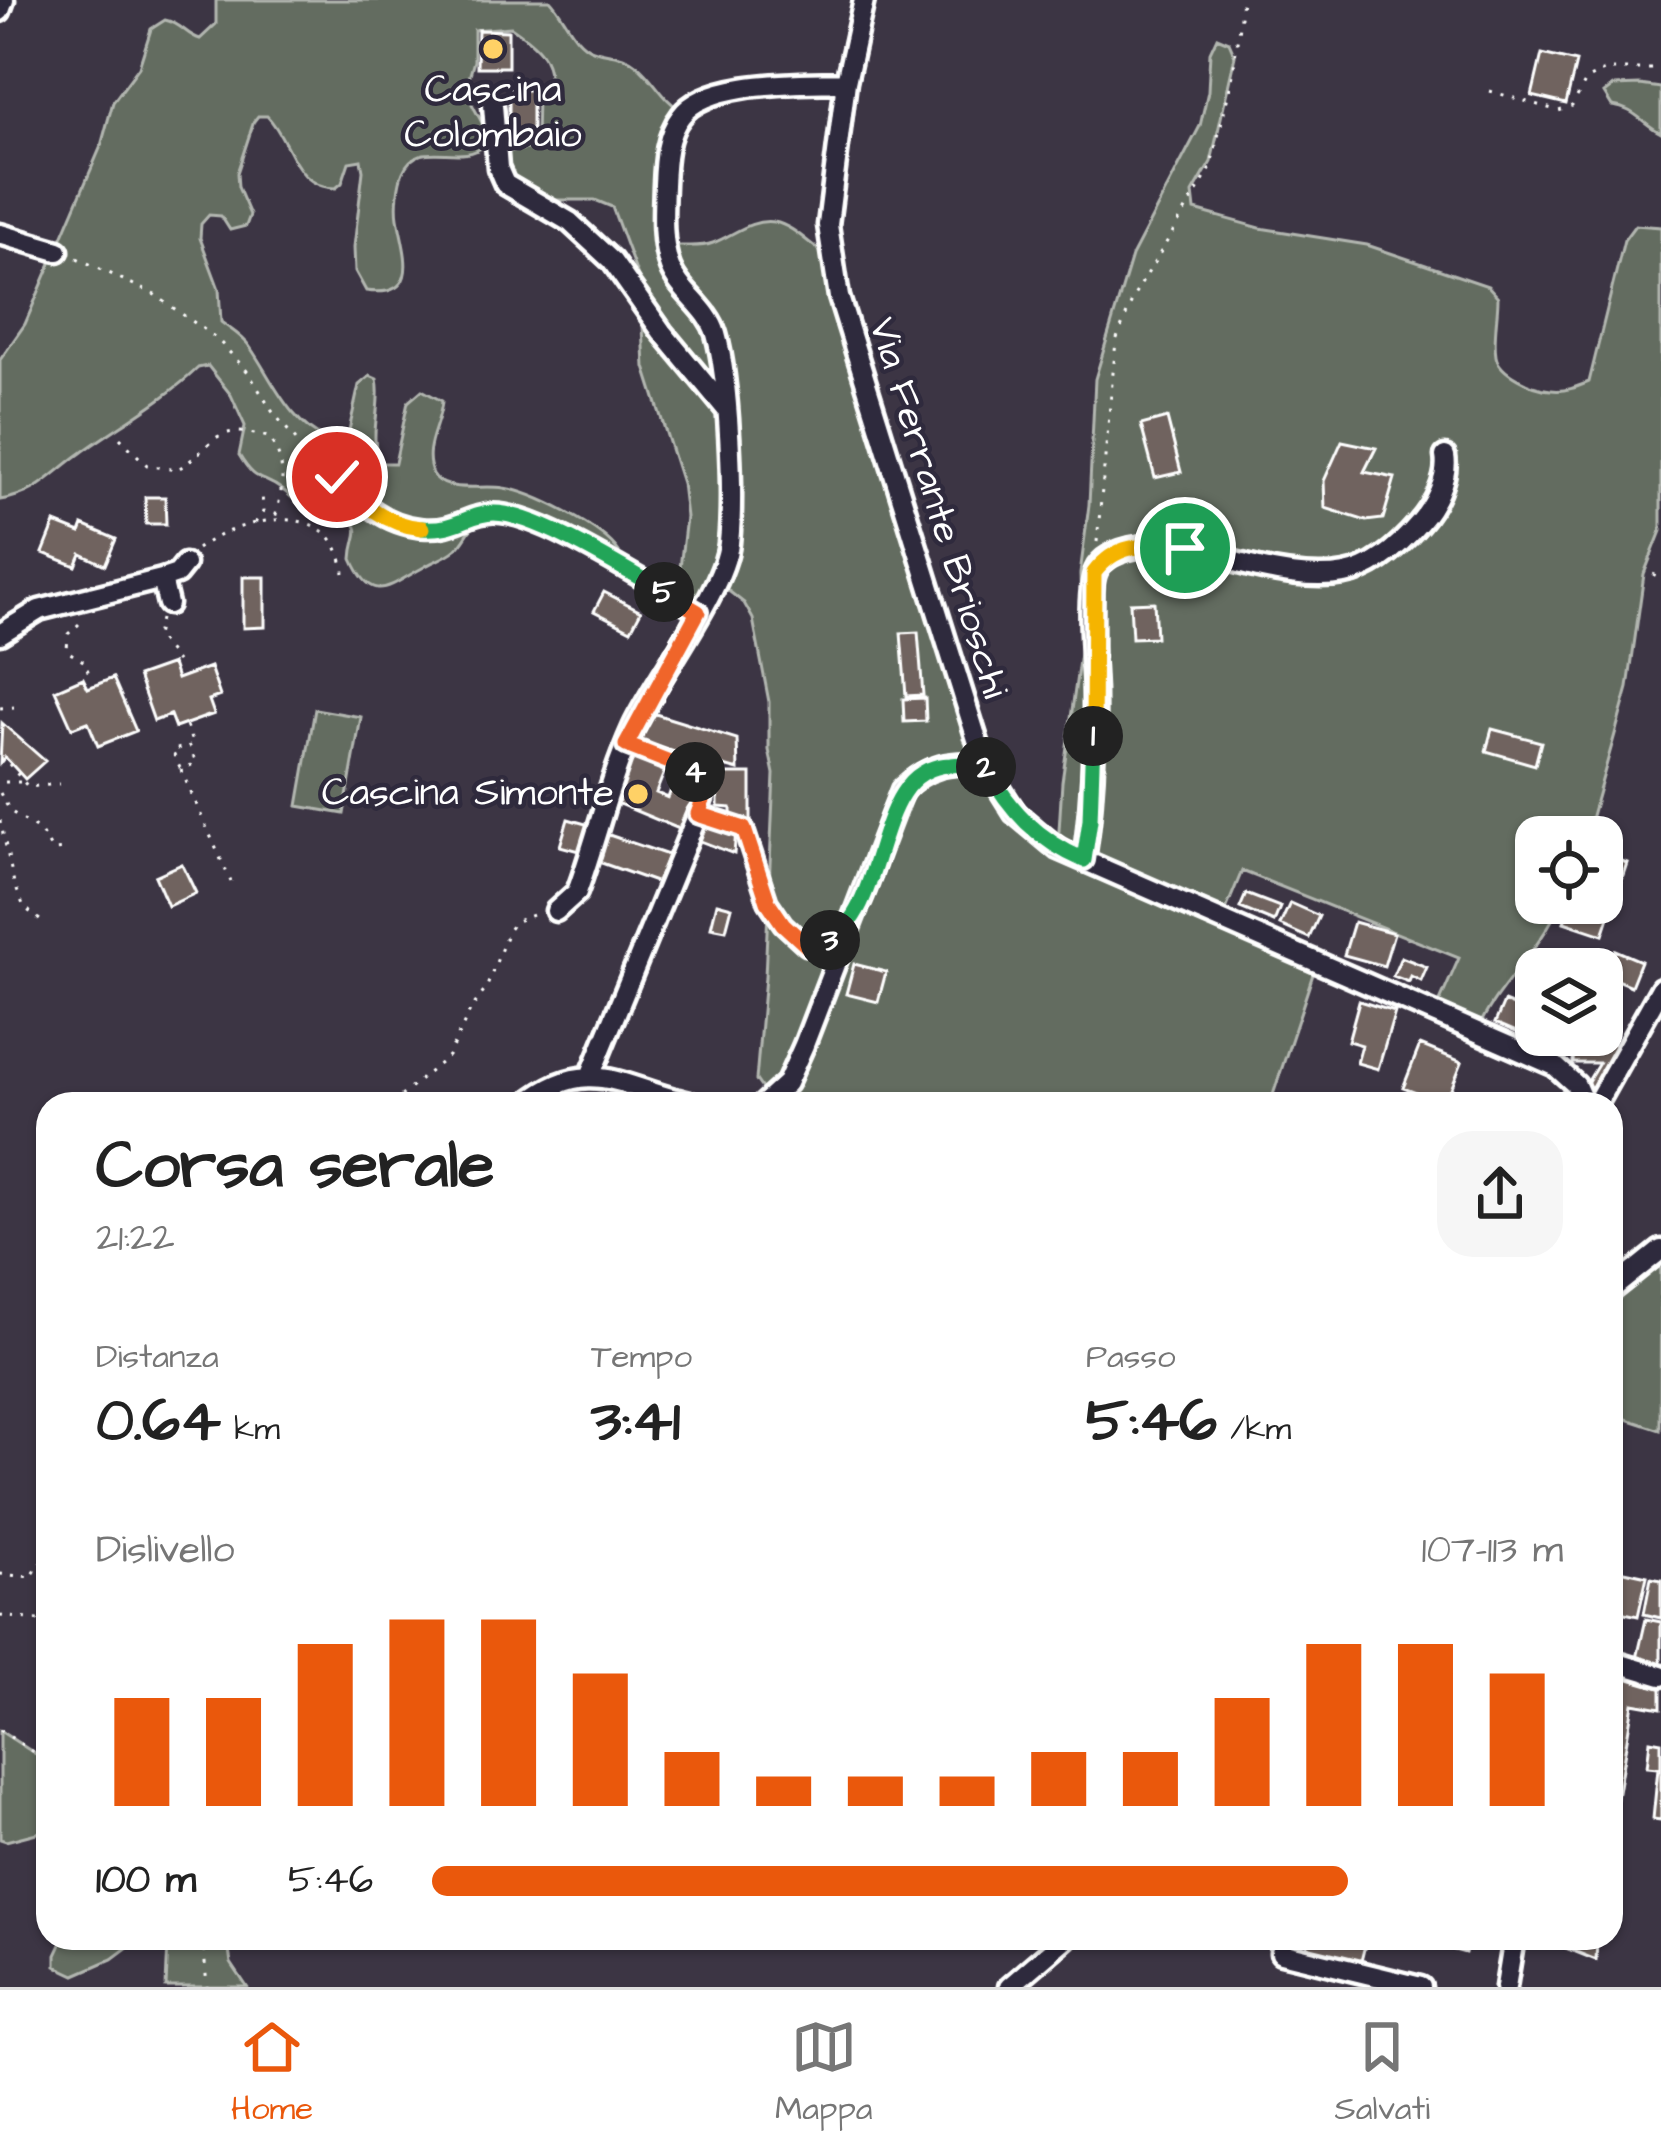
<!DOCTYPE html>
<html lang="it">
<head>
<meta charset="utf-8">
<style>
  :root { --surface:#fff; --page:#f6f6f6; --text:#222; --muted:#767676; --line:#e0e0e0; --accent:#ea580c }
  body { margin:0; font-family:"Architects Daughter",sans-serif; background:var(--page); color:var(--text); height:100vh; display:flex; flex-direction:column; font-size:45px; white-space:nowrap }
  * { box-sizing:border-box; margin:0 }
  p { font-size:39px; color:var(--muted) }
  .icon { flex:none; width:66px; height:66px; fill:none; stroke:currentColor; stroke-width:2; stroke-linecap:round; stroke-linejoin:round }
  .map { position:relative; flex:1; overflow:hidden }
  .details { position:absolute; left:36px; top:1092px; width:1587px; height:858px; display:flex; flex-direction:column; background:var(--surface); border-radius:36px; box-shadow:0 3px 9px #0004 }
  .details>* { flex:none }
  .controls { position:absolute; left:1515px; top:816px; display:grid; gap:24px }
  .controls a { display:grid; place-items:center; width:108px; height:108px; border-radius:24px; background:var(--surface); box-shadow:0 3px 9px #0004; font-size:60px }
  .pin { position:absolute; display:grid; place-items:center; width:102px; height:102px; color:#fff; margin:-51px; border:6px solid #fff; border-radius:50%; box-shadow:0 3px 12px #0007 }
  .km { position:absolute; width:60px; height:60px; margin:-30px; border-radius:50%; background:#222; color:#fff; font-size:33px; line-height:60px; text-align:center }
  .round { display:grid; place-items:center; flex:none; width:126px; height:126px; border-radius:36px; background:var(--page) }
  .headline { display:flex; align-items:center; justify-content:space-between; height:204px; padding:0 60px }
  h1 { font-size:66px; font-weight:700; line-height:90px }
  .figures { display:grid; grid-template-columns:repeat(3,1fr); gap:18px; height:204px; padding:12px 60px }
  .figures div { display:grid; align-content:center }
  .figures b { font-size:60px; font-weight:700 }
  .figures small { font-size:33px; font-weight:400 }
  .figures p { font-size:33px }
  .chart { height:336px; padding:24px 60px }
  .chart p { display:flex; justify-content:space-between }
  .chart svg { width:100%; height:216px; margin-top:12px; stroke:var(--accent); stroke-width:6 }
  ul { padding:0 60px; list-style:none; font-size:39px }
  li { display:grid; grid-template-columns:192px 144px 1fr; align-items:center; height:90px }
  li i { height:30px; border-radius:15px; background:var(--accent) }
  .dock { display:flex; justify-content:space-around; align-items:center; height:168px; border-top:3px solid var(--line); background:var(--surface); font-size:33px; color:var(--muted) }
  .dock a { display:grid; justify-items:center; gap:6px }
  .dock .current { color:var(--accent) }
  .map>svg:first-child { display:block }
</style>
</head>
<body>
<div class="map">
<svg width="1661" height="1987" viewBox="0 0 1661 1987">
  <rect width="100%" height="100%" fill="#3c3544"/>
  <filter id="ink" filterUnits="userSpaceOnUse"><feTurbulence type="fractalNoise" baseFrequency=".00833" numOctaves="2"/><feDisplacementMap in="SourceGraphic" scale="24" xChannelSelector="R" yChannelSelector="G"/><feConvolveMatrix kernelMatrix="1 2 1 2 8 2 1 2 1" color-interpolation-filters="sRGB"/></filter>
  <g filter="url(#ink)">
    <path fill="#646c60" stroke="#b2b6b0" stroke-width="3" d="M 216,0 L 550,0 C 564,14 573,43 593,50 C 608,56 622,52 637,65 C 655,80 661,98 683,112 L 671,133 L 666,247 C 681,244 698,249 713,243 C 732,236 752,218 774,222 C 795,226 811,247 830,257 L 999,792 L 1058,847 L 1062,782 L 1082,639 L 1080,574 L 1089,505 L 1095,379 L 1132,256 L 1200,126 L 1208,91 L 1210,52 L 1217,37 L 1229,42 L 1235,56 L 1211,162 L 1193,193 L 1195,210 L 1260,228 L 1367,245 L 1488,286 L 1498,297 C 1498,315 1493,339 1496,356 C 1499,374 1534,389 1551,390 C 1565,392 1577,387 1589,382 L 1624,240 L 1635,225 L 1661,227 L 1661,531 L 1644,574 L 1628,688 L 1586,837 L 1536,837 L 1536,903 L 1560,903 C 1541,951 1498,984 1477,1031 L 1435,1013 L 1459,958 L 1242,871 L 1221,922 L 1317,962 L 1270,1104 L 794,1104 L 763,1090 L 756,1080 L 765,977 L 774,774 L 769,750 L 769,702 L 753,619 L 744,603 L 717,582 L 698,612 L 648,582 L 651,573 L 663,567 L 680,568 L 686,517 L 682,483 L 645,367 L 641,285 L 612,207 L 595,200 L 540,200 L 505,180 L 503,152 L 533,148 L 536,142 L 537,96 L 548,88 C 554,57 534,43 511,27 L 474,30 L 474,61 L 468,81 L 472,104 L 486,130 L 485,145 C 460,168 419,135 403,172 C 398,183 396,206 398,218 C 403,250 424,299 366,291 L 355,271 L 354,247 L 363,171 L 361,160 L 349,162 L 342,183 L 336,188 C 292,187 292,141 267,116 L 258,116 L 254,121 L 237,173 L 238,187 L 250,215 L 246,226 L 230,230 L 221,216 L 209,215 L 201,224 L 200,238 L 219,289 L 221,322 C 230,329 243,336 250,347 C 274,382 288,422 329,441 L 348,435 L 359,385 L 370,376 L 377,379 C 383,406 366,439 382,463 L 395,463 L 408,402 L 422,390 L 442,401 C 441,424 421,449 433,474 C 436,479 441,483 448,485 C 464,490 486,485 504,488 C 533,492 604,528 619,552 L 609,567 L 600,564 C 568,547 526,515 489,519 C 469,521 469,538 456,549 C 447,557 434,561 424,567 C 390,585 373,607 352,559 C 353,531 368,532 339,509 L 314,517 C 302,510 295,499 284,491 C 262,474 257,485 239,455 L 245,426 L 231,395 L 208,366 L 198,368 C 162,402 121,424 81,453 C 51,474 39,494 0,500 L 0,360 L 25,324 L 101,146 L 113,102 L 139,67 L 151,29 L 165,20 C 181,23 186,35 200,39 L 216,24 Z
      M 1640,85 L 1661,88 L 1661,133 C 1642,123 1634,108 1612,106 L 1604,93 L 1613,86 Z
      M 315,709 L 361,717 L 344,814 L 298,806 Z
      M 1661,1250 L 1660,1430 L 1611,1414 L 1611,1290 Z
      M 0,1731 L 48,1762 L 48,1830 L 6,1841 L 0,1839 Z
      M 64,1938 L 140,1938 L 112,1959 L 75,1975 L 56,1966 L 56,1955 Z
      M 165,1938 L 227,1938 L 231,1963 L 247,1987 L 166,1987 L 168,1942 Z"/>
    <path fill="#6f635e" stroke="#fff" stroke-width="3" d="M 478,30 L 508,31 L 508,67 L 477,67 Z
      M 1542,54 L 1576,62 L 1566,104 L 1532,96 Z
      M 509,90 L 532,90 L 532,146 L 509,146 Z
      M 1167,418 L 1181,472 L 1155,478 L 1141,425 Z
      M 1342,441 L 1376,448 L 1364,472 L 1395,478 L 1383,519 L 1366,521 L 1325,508 L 1324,481 Z
      M 145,497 L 165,497 L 166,524 L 146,524 Z
      M 55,523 L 80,533 L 83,525 L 116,539 L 105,565 L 81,554 L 76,566 L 43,553 Z
      M 243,577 L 265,577 L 265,627 L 243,628 Z
      M 604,592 L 641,611 L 631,630 L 594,611 Z
      M 1154,602 L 1156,637 L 1132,638 L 1130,603 Z
      M 918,632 L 923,695 L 906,696 L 901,633 Z
      M 172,664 L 177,679 L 210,667 L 220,696 L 209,700 L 214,714 L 175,728 L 170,715 L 154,721 L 138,676 Z
      M 83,678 L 88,688 L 113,678 L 136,731 L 98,746 L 88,722 L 72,728 L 55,690 Z
      M 925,698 L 926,721 L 904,722 L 903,699 Z
      M 649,712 L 737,739 L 738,770 L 639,742 Z
      M 2,723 L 45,761 L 25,779 L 5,757 L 0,763 Z
      M 1492,729 L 1541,742 L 1535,765 L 1486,751 Z
      M 633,756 L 665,770 L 656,793 L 668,798 L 673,784 L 699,794 L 684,831 L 614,802 Z
      M 718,774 L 751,774 L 751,822 L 731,822 L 731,808 L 718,807 Z
      M 701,818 L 736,830 L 734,854 L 695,839 Z
      M 568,819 L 593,826 L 586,853 L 560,846 Z
      M 606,834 L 668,855 L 658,883 L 596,861 Z
      M 1602,854 L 1627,863 L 1603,935 L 1564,922 L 1571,903 L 1602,903 Z
      M 182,864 L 196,893 L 168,906 L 155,876 Z
      M 1246,894 L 1280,907 L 1274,922 L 1240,908 Z
      M 717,903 L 732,907 L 726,930 L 711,927 Z
      M 1290,903 L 1319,916 L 1309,938 L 1280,925 Z
      M 1354,922 L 1394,933 L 1384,966 L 1344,955 Z
      M 1615,950 L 1641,961 L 1631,986 L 1604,975 Z
      M 1401,957 L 1427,967 L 1421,981 L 1411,976 L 1409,982 L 1393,976 Z
      M 854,964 L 886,972 L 878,1002 L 846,994 Z
      M 1359,1001 L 1395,1012 L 1378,1069 L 1357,1063 L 1362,1045 L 1348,1041 Z
      M 1504,1002 L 1536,1015 L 1528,1037 L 1495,1023 Z
      M 1574,1043 L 1625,1044 L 1597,1095 L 1585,1086 L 1599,1063 L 1573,1063 Z
      M 1420,1045 L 1462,1062 L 1445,1104 L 1403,1088 Z
      M 1611,1568 L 1647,1576 L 1638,1616 L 1611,1610 Z
      M 1651,1578 L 1661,1580 L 1661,1618 L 1644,1614 Z
      M 1646,1619 L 1661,1622 L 1661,1672 L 1636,1663 Z
      M 1611,1665 L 1661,1680 L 1661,1708 L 1633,1703 L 1615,1810 L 1611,1809 Z
      M 1650,1740 L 1661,1742 L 1661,1820 L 1653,1819 L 1658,1768 L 1647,1767 Z
      M 1310,1938 L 1340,1938 L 1365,1945 L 1360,1965 L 1306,1951 Z
      M 1411,1938 L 1469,1938 L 1465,1953 Z
      M 1541,1938 L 1593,1938 L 1597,1940 L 1596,1960 Z"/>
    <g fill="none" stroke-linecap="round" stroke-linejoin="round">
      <g stroke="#fff" stroke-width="27">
        <path id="minor" d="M 864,0 L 846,82 L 828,225 L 839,297 L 985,765 L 1015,813 L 1058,849 L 1555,1066 L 1576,1085 L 1584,1104
          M 0,11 L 4,0
          M 493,105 L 498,168 L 505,184 L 570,222 L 612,261 L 662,332 L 725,408
          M 0,234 L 58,251
          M 162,579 L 177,574 L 185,564
          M 0,634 L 39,610 L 162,579 L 168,604
          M 1084,860 C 1092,807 1095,749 1094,695 C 1094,666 1084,590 1098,567 C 1116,540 1182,542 1210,551 C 1219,554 1227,560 1235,562 C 1267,571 1312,580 1345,574 C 1374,569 1401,544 1419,523 C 1434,506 1449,478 1445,456
          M 556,911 L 577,892 C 597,838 609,781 633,728 C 655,680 725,589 729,543 C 734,496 729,379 716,334 C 708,307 680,293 670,267 C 661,243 663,211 664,185 C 665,162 666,135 681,116 C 708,79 803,84 846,82
          M 591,1074 L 698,814
          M 526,1104 C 592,1051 625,1091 695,1104
          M 764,1104 L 787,1083 L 804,1045 L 902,790 C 926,766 952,760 985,765
          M 1596,1104 L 1661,988
          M 1611,1290 L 1661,1250
          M 1611,1661 L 1661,1676
          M 1281,1953 L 1421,1987
          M 1009,1987 L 1066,1938
          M 1506,1987 L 1514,1938"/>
      </g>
      <path stroke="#fff" stroke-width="3" stroke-dasharray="3 9" stroke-linecap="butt" d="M 1490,91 L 1559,111 L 1572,106 L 1587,79 L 1608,69 L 1661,69
        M 77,258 L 155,295 L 216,338 L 248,372 L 272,411 L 301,446 L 370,510 L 403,526 L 445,530 L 481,514 L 501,513 L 522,519 L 570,540 L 682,603
        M 120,438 L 147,465 L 176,470 C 217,447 207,421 268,437 C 288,462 283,489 275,518
        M 255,523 L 263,512 L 262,492
        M 1097,542 L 1116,341 L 1134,296 L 1210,170 L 1233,75 L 1242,0
        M 197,549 C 241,516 336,496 344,573
        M 1653,574 L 1661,578
        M 160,619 L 156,636 L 181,667
        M 79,624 L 68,634 L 67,651 L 85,662 L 89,674
        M 0,708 L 14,707
        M 186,726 L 191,738 L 186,740 L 196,763 L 181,770 L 231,882
        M 645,752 L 711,778 L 703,798
        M 9,764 L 28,787 L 59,784
        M 180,768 L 172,751 L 185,746
        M 5,782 L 21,782
        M 0,793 L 10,811 L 40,831 L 52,850 L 66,849
        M 714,819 L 744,829 C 765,885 760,901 807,947 L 822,944
        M 0,820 L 14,883 L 24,907 L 41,921
        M 392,1104 L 448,1056 L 471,1009 L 486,989 L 508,931 L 516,921 L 538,913
        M 0,1574 L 31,1577 L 48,1553
        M 0,1616 L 48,1621
        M 0,1730 L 48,1762
        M 203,1938 L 207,1987"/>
      <use href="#minor" stroke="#2f2a3d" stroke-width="18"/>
    </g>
  </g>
  <g fill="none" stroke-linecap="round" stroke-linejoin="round" filter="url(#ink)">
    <g stroke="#fff" stroke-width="24">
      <path id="split-1" d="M 1093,736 L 1094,573 C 1119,540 1147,546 1185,548"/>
    </g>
    <g stroke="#fff" stroke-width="24">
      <path id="split-2" d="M 986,767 C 1010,811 1038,840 1084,860 L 1090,820 L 1093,736"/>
    </g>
    <g stroke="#fff" stroke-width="24">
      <path id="split-3" d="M 830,940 C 891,903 870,768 950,765 C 963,764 974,763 986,767"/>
    </g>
    <g stroke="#fff" stroke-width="24">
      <path id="split-4" d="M 695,772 L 711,778 L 698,814 L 744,829 L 768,902 L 783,924 L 807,946 L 830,940"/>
    </g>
    <g stroke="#fff" stroke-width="24">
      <path id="split-5" d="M 664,592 L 698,612 L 626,745 L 695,772"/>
    </g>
    <g stroke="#fff" stroke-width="24">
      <path id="split-6" d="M 422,528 C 456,531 468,513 494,513 C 536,513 626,570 664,592"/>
    </g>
    <g stroke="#fff" stroke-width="24">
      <path id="split-7" d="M 337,477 C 363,503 385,525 422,528"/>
    </g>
    <use href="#split-1" stroke="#f5b400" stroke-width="15"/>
    <use href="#split-2" stroke="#22a559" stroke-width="15"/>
    <use href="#split-3" stroke="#22a559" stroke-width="15"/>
    <use href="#split-4" stroke="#f0652b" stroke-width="15"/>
    <use href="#split-5" stroke="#f0652b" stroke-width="15"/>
    <use href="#split-6" stroke="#22a559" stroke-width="15"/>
    <use href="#split-7" stroke="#f5b400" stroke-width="15"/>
  </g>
  <g fill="#ffd166" stroke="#2f2a3d" stroke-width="4.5">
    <circle cx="493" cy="49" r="12"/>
    <circle cx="638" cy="794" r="12"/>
  </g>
  <g text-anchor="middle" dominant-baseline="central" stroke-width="9" stroke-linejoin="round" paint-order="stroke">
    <g font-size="39" fill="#fff" stroke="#2f2a3d">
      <text x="493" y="91">Cascina<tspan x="493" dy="45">Colombaio</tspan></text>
      <text x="614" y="794" text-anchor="end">Cascina Simonte</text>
    </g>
    <g font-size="39" fill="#fff" stroke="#2f2a3d">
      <text transform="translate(938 508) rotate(73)">Via Ferrante Brioschi</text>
    </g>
  </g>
</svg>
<div class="controls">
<a><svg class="icon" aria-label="locate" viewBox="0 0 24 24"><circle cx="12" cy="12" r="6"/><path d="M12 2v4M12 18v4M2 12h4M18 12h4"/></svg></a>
<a><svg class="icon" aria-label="layers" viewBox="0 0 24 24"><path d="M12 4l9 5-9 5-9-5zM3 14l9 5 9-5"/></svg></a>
</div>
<div class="pin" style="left:1185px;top:548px;background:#1e9e55"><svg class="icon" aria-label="arrive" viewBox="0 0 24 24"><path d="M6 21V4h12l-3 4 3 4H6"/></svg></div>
<div class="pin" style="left:337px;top:477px;background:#d93025"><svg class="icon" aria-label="check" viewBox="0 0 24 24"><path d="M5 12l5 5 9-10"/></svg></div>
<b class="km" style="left:1093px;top:736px">1</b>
<b class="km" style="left:986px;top:767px">2</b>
<b class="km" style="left:830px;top:940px">3</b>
<b class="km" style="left:695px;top:772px">4</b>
<b class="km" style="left:664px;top:592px">5</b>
<section class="details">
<div class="headline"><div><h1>Corsa serale</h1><p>21:22</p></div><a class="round"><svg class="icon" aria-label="share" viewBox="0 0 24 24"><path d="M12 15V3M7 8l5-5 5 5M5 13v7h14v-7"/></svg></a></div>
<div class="figures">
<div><p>Distanza</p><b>0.64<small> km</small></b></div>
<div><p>Tempo</p><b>3:41</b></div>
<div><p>Passo</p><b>5:46<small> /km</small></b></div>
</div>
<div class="chart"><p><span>Dislivello</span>107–113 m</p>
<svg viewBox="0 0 160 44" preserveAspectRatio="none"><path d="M5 44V22M15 44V22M25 44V11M35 44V6M45 44V6M55 44V17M65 44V33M75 44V38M85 44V38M95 44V38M105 44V33M115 44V33M125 44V22M135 44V11M145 44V11M155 44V17"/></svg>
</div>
<ul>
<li><b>100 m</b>5:46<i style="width:81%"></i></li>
</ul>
</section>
</div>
<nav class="dock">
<a class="current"><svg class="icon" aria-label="home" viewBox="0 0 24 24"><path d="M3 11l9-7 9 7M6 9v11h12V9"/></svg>Home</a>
<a><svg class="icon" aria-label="map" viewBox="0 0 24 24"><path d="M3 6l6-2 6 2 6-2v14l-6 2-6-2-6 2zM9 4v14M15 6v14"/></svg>Mappa</a>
<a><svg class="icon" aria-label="saved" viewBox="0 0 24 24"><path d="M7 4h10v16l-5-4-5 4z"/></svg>Salvati</a>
</nav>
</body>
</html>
